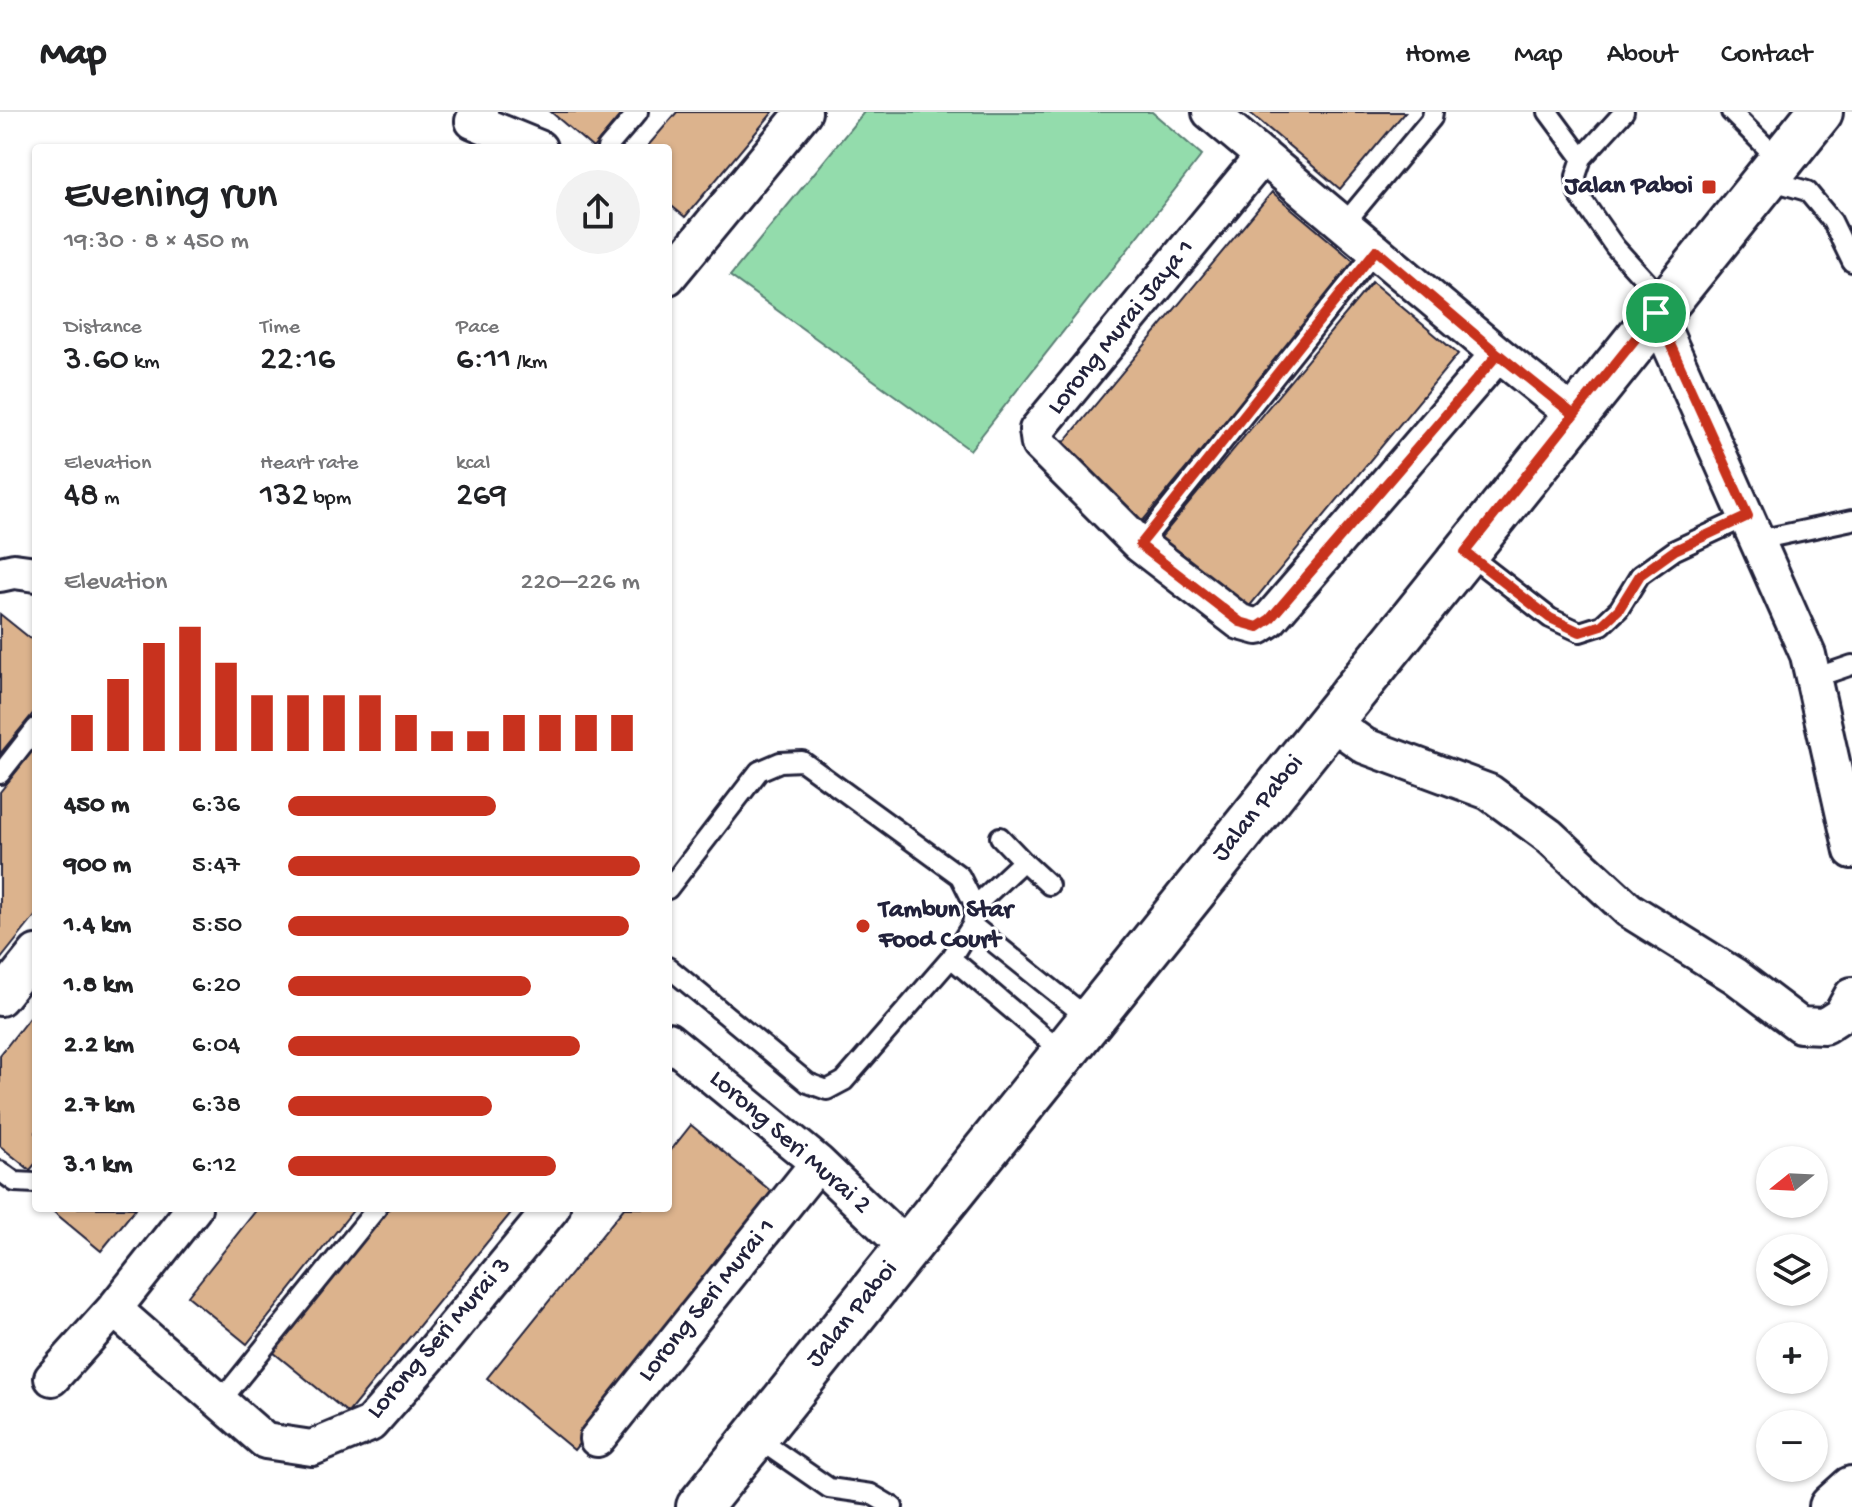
<!DOCTYPE html>
<html lang="en">
<head>
<meta charset="utf-8">
<style>
  :root { --surface:#fff; --page:#f2f2f2; --text:#202124; --muted:#757577; --line:#e0e0e0; --accent:#c8321e }
  body { margin:0; font-family:"Gochi Hand",sans-serif; background:var(--page); color:var(--text); height:100vh; display:flex; flex-direction:column; font-size:30px; white-space:nowrap }
  * { box-sizing:border-box; margin:0 }
  p { font-size:26px; color:var(--muted) }
  .icon { flex:none; width:44px; height:44px; fill:none; stroke:currentColor; stroke-width:2; stroke-linecap:round; stroke-linejoin:round }
  .map { position:relative; flex:1; overflow:hidden }
  .side { position:absolute; left:32px; top:32px; width:640px; height:1068px; display:flex; flex-direction:column; background:var(--surface); border-radius:8px; box-shadow:0 2px 6px #0004 }
  .side>* { flex:none }
  .needle { width:52px; rotate:252deg }
  .fabs { position:absolute; left:1756px; top:1034px; display:grid; gap:16px }
  .fabs a { display:grid; place-items:center; width:72px; height:72px; border-radius:50%; background:var(--surface); box-shadow:0 2px 6px #0004; font-size:40px }
  .pin { position:absolute; display:grid; place-items:center; width:68px; height:68px; color:#fff; margin:-34px; border:4px solid #fff; border-radius:50%; box-shadow:0 2px 8px #0007 }
  .round { display:grid; place-items:center; flex:none; width:84px; height:84px; border-radius:42px; background:var(--page) }
  .summary { display:flex; align-items:center; justify-content:space-between; height:136px; padding:0 32px }
  h1 { font-size:44px; font-weight:600; line-height:60px }
  .stats { display:grid; grid-template-columns:repeat(3,1fr); gap:12px; height:136px; padding:8px 32px }
  .stats div { display:grid; align-content:center }
  .stats b { font-size:34px; font-weight:600 }
  .stats small { font-size:22px; font-weight:400 }
  .stats p { font-size:22px }
  .chart { height:224px; padding:16px 32px }
  .chart p { display:flex; justify-content:space-between }
  .chart svg { width:100%; height:144px; margin-top:8px; stroke:var(--accent); stroke-width:6 }
  ul { padding:0 32px; list-style:none; font-size:26px }
  li { display:grid; grid-template-columns:128px 96px 1fr; align-items:center; height:60px }
  li i { height:20px; border-radius:10px; background:var(--accent) }
  header { display:flex; align-items:center; gap:48px; box-sizing:border-box; height:112px; padding:0 40px; background:var(--surface); border-bottom:2px solid var(--line) }
  header strong { font-size:38px }
  nav { display:flex; gap:44px; margin-inline-start:auto; font-size:28px }
  .map>svg:first-child { display:block }
</style>
</head>
<body>
<header>
<strong>Map</strong>
<nav><a>Home</a><a>Map</a><a>About</a><a>Contact</a></nav>
</header>
<div class="map">
<svg width="1852" height="1395" viewBox="0 0 1852 1395">
  <rect width="100%" height="100%" fill="#fff"/>
  <filter id="ink" filterUnits="userSpaceOnUse"><feTurbulence type="fractalNoise" baseFrequency=".0125" numOctaves="2"/><feDisplacementMap in="SourceGraphic" scale="16" xChannelSelector="R" yChannelSelector="G"/><feConvolveMatrix kernelMatrix="1 2 1 2 8 2 1 2 1" color-interpolation-filters="sRGB"/></filter>
  <g filter="url(#ink)">
    <path fill="#93dcac" stroke="#5a7f74" stroke-width="2" d="M 864,0 L 1152,0 L 1202,43 L 970,338 L 730,164 Z"/>
    <path fill="#dcb38d" stroke="#22223b" stroke-width="2" d="M 551,0 L 623,0 L 593,36 Z
      M 677,0 L 773,0 L 685,105 L 668,91 L 668,36 L 646,36 Z
      M 1249,0 L 1405,0 L 1340,77 Z
      M 1272,80 L 1356,151 L 1141,411 L 1056,340 Z
      M 1372,170 L 1458,242 L 1243,502 L 1157,430 Z
      M 0,502 L 36,531 L 36,598 L 0,642 Z
      M 36,635 L 36,803 L 0,848 L 0,680 Z
      M 36,897 L 36,1051 L 30,1058 L 0,1034 L 0,943 Z
      M 691,1013 L 778,1085 L 574,1338 L 487,1266 L 624,1096 L 668,1096 L 668,1042 Z
      M 49,1096 L 136,1096 L 101,1139 Z
      M 258,1096 L 355,1096 L 247,1232 L 188,1184 Z
      M 390,1096 L 515,1096 L 348,1301 L 273,1240 Z"/>
    <g fill="none" stroke-linecap="round" stroke-linejoin="round">
      <g stroke="#22223b" stroke-width="24">
        <path id="service" d="M 1548,0 L 1582,46
          M 1624,0 L 1582,46 L 1576,64 L 1578,82 L 1615,135 L 1665,190
          M 1731,0 L 1779,48
          M 607,36 L 638,0
          M 1766,67 L 1807,79 L 1832,109 L 1852,150
          M 1344,112 L 1432,6 L 1433,0
          M 1758,428 L 1852,408
          M 1140,433 L 1376,138
          M 1465,440 L 1550,506 L 1580,520 L 1602,513 L 1619,497 L 1640,463 L 1675,438 L 1748,404
          M 1814,566 L 1852,553
          M 0,662 L 36,616
          M 1023,749 L 1049,773
          M 668,777 L 759,659 L 780,650 L 802,649 L 960,764 L 975,794 L 972,813 L 951,846 L 844,969 L 827,978 L 808,971 L 668,855
          M 975,794 L 1023,749 L 1000,725
          M 972,813 L 1089,907
          M 951,846 L 1063,941
          M 0,1059 L 15,1070 L 36,1071
          M 220,1290 L 377,1096
          M 755,1325 L 829,1376 L 871,1382 L 893,1395"/>
      </g>
      <g stroke="#22223b" stroke-width="40">
        <path id="minor" d="M 480,0 L 473,9 L 539,36
          M 1210,0 L 1498,242 L 1574,303
          M 1263,44 L 1037,318 L 1039,332 L 1140,433 L 1240,510 L 1258,515 L 1270,507 L 1498,242
          M 668,165 L 804,0
          M 1656,201 L 1808,543 L 1852,739
          M 0,462 L 14,459 L 36,462
          M 1330,609 L 1365,634 L 1489,680 L 1549,724 L 1629,798 L 1735,864 L 1800,913 L 1824,914 L 1841,903 L 1852,883
          M 0,886 L 36,841
          M 668,928 L 818,1051 L 907,1136
          M 114,1197 L 265,1329 L 312,1336 L 370,1312 L 434,1239 L 552,1096
          M 52,1266 L 114,1197 L 194,1096
          M 597,1327 L 818,1051"/>
      </g>
      <g stroke="#22223b" stroke-width="50">
        <path id="secondary" d="M 699,1395 L 1820,0"/>
      </g>
      <g stroke="#22223b" stroke-width="50">
        <path id="motorway" d="M 1832,1395 L 1852,1377"/>
      </g>
      <use href="#service" stroke="#fff" stroke-width="18"/>
      <use href="#minor" stroke="#fff" stroke-width="34"/>
      <use href="#secondary" stroke="#fff" stroke-width="44"/>
      <use href="#motorway" stroke="#fff" stroke-width="44"/>
    </g>
  </g>
  <g fill="none" stroke-linecap="round" stroke-linejoin="round" filter="url(#ink)">
    <g stroke="#fff" stroke-width="16">
      <path id="route" d="M 1656,201 L 1574,303 L 1498,242 L 1270,507 L 1258,515 L 1240,510 L 1140,433 L 1376,138 L 1498,242 L 1574,303 L 1465,440 L 1550,506 L 1580,520 L 1602,513 L 1619,497 L 1640,463 L 1675,438 L 1748,404 L 1656,201"/>
    </g>
    <use href="#route" stroke="#c8321e" stroke-width="10"/>
  </g>
  <g fill="#c8321e" stroke="#fff" stroke-width="3">
    <rect x="1701" y="67" width="16" height="16" rx="4"/>
    <circle cx="863" cy="814" r="8"/>
  </g>
  <g text-anchor="middle" dominant-baseline="central" stroke-width="6" stroke-linejoin="round" paint-order="stroke">
    <g font-size="26" font-weight="bold" fill="#22223b" stroke="#fff" text-anchor="end">
      <text x="1693" y="75">Jalan Paboi</text>
      <text x="879" y="799" text-anchor="start">Tambun Star<tspan x="879" dy="30">Food Court</tspan></text>
    </g>
    <g font-size="26" fill="#22223b" stroke="#fff">
      <text transform="translate(1122 216) rotate(-51)">Lorong Murai Jaya 1</text>
      <text transform="translate(1259 697) rotate(-51)">Jalan Paboi</text>
      <text transform="translate(789 1031) rotate(41)">Lorong Seri Murai 2</text>
      <text transform="translate(708 1189) rotate(-51)">Lorong Seri Murai 1</text>
      <text transform="translate(853 1203) rotate(-51)">Jalan Paboi</text>
      <text transform="translate(440 1227) rotate(-49)">Lorong Seri Murai 3</text>
    </g>
  </g>
</svg>
<div class="fabs">
<a><svg class="needle" viewBox="-14 -14 28 28"><path d="M0-13l5 13h-10z" fill="#e53935"/><path d="M0 13l5-13h-10z" fill="#757577"/></svg></a>
<a><svg class="icon" aria-label="layers" viewBox="0 0 24 24"><path d="M12 4l9 5-9 5-9-5zM3 14l9 5 9-5"/></svg></a>
<a>+</a>
<a>−</a>
</div>
<div class="pin" style="left:1656px;top:201px;background:#1e9e55"><svg class="icon" aria-label="arrive" viewBox="0 0 24 24"><path d="M6 21V4h12l-3 4 3 4H6"/></svg></div>
<section class="side">
<div class="summary"><div><h1>Evening run</h1><p>19:30 · 8 × 450 m</p></div><a class="round"><svg class="icon" aria-label="share" viewBox="0 0 24 24"><path d="M12 15V3M7 8l5-5 5 5M5 13v7h14v-7"/></svg></a></div>
<div class="stats">
<div><p>Distance</p><b>3.60<small> km</small></b></div>
<div><p>Time</p><b>22:16</b></div>
<div><p>Pace</p><b>6:11<small> /km</small></b></div>
</div>
<div class="stats">
<div><p>Elevation</p><b>48<small> m</small></b></div>
<div><p>Heart rate</p><b>132<small> bpm</small></b></div>
<div><p>kcal</p><b>269</b></div>
</div>
<div class="chart"><p><span>Elevation</span>220–226 m</p>
<svg viewBox="0 0 160 44" preserveAspectRatio="none"><path d="M5 44V33M15 44V22M25 44V11M35 44V6M45 44V17M55 44V27M65 44V27M75 44V27M85 44V27M95 44V33M105 44V38M115 44V38M125 44V33M135 44V33M145 44V33M155 44V33"/></svg>
</div>
<ul>
<li><b>450 m</b>6:36<i style="width:59%"></i></li>
<li><b>900 m</b>5:47<i style="width:100%"></i></li>
<li><b>1.4 km</b>5:50<i style="width:97%"></i></li>
<li><b>1.8 km</b>6:20<i style="width:69%"></i></li>
<li><b>2.2 km</b>6:04<i style="width:83%"></i></li>
<li><b>2.7 km</b>6:38<i style="width:58%"></i></li>
<li><b>3.1 km</b>6:12<i style="width:76%"></i></li>
</ul>
</section>
</div>
</body>
</html>
